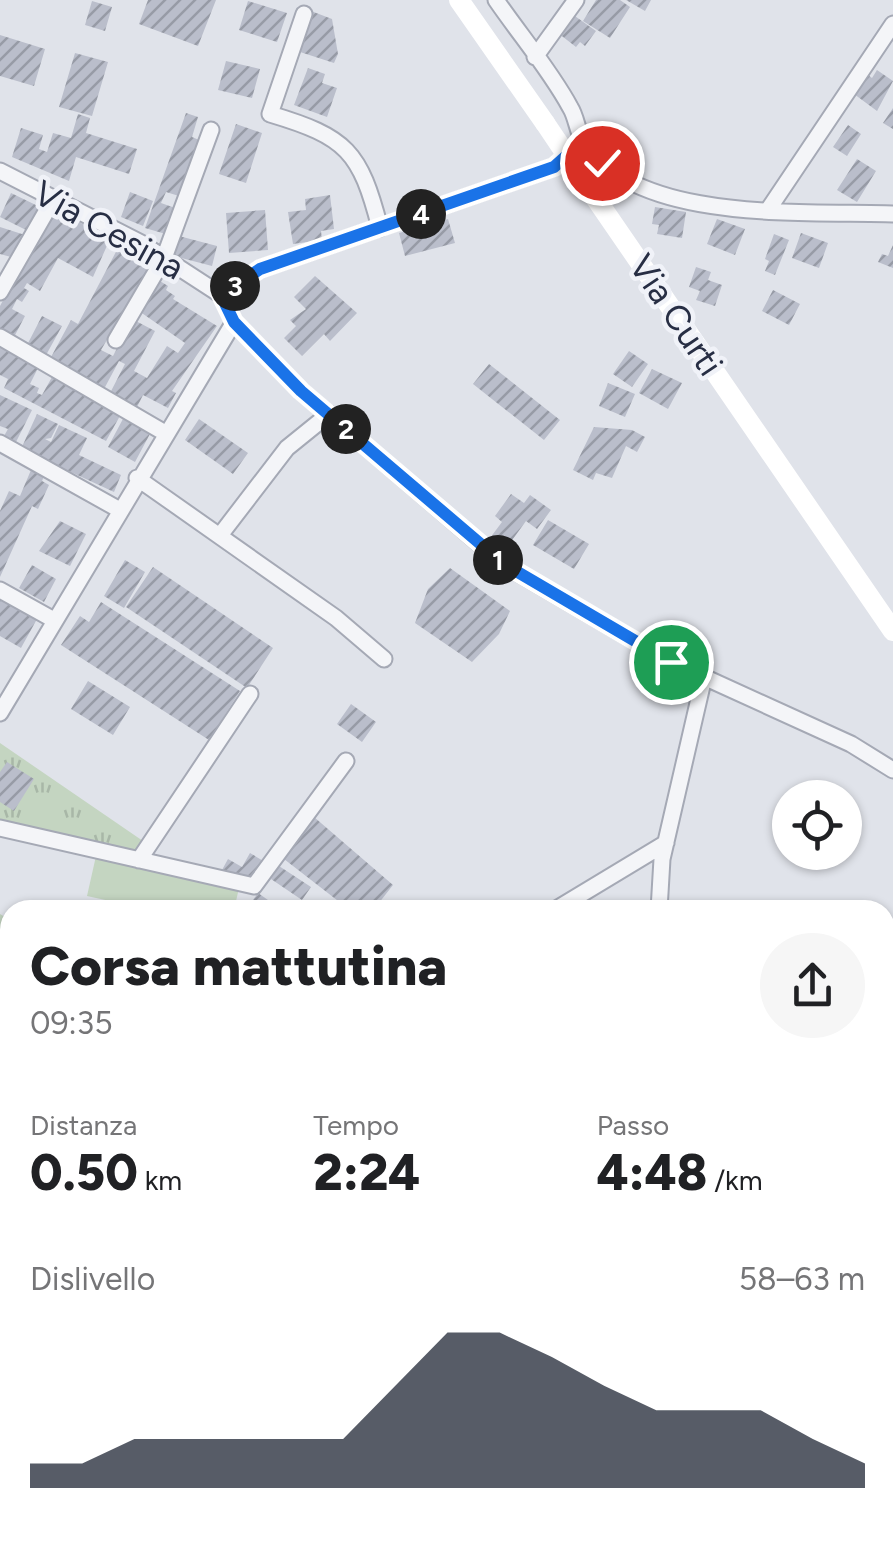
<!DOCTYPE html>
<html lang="it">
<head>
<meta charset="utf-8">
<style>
  :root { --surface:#fff; --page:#f6f6f6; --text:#202124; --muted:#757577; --accent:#111827 }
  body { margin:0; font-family:Figtree,sans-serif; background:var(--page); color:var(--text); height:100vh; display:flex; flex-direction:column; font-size:38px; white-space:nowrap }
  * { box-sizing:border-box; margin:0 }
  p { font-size:32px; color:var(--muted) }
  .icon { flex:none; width:55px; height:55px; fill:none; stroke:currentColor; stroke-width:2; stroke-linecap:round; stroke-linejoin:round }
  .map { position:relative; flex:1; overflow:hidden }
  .panel { position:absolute; left:0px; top:900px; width:895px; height:642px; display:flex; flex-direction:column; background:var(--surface); border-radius:30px 30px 0 0; box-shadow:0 2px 8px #0004 }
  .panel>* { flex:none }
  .buttons { position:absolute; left:772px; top:780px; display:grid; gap:20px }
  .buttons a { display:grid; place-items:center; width:90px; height:90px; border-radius:50%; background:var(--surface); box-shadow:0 2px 8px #0004; font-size:50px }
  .pin { position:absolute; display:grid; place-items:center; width:85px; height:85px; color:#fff; margin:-42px; border:5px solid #fff; border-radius:50%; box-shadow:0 2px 10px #0007 }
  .km { position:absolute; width:50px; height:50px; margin:-25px; border-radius:50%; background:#222; color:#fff; font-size:28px; line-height:50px; text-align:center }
  .round { display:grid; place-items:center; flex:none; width:105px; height:105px; border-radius:52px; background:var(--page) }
  .overview { display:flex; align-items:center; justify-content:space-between; height:170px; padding:0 30px }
  h1 { font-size:55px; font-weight:800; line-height:75px }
  .stats { display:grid; grid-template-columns:repeat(3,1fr); gap:15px; height:170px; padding:10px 30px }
  .stats div { display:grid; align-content:center }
  .stats b { font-size:50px; font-weight:800 }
  .stats small { font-size:28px; font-weight:400 }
  .stats p { font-size:28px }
  .chart { height:280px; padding:20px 30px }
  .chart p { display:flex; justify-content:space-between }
  .chart svg { width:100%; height:180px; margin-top:10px; fill:var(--accent); opacity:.7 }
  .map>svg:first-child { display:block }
</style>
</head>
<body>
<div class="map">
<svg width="893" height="1541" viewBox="0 0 893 1541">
  <defs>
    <pattern id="grass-tufts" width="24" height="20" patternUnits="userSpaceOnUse" patternTransform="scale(2.5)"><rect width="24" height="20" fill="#c4d5c1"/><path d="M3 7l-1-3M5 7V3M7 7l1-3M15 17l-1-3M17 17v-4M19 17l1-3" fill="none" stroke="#a8b7a7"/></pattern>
    <pattern id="building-hatch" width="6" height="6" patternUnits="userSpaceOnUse" patternTransform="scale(2.5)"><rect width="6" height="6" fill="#babecb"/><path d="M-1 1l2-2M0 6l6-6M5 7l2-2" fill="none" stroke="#979ba6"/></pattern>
  </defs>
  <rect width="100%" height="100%" fill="#e0e3ea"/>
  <path fill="url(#grass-tufts)" d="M 0,743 L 143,841 L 134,855 L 0,821 Z"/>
  <path fill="#c4d5c1" d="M 96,856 L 239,888 L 234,910 L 151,910 L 87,896 Z
    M 0,914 L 10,920 L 10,1070 L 0,1064 Z"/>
  <path fill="url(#building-hatch)" d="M 148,0 L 216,0 L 198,46 L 139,24 Z
    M 596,0 L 620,0 L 630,7 L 610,38 L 583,21 Z
    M 626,0 L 651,0 L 645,11 Z
    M 92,1 L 112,7 L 105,31 L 85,25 Z
    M 248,1 L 287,13 L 277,42 L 239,30 Z
    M 311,11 L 332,19 L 338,54 L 334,63 L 297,51 Z
    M 572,14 L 596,31 L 585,46 L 580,42 L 576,47 L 558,33 Z
    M 0,35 L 45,49 L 34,86 L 0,76 Z
    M 75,53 L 108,62 L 92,116 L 59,107 Z
    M 226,61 L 260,69 L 252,98 L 218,90 Z
    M 308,68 L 325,74 L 322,83 L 337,88 L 327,117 L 294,105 Z
    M 877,70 L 893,81 L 877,111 L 854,94 L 868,75 L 872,78 Z
    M 893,108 L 893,129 L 883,123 Z
    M 186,113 L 198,117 L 192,137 L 199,140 L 179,196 L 166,192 L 161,203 L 178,209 L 169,235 L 145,228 Z
    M 78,114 L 90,118 L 86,133 L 137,149 L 129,174 L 76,157 L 69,181 L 12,157 L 21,128 L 43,135 L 39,149 L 47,152 L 53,133 L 71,138 Z
    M 236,124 L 262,133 L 246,183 L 219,174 Z
    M 848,125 L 861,134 L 847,156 L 833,147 Z
    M 857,159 L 876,171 L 857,202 L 837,190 Z
    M 130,192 L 153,201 L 143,226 L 121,217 Z
    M 11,193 L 40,207 L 28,231 L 0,217 Z
    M 330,195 L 334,229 L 321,231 L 322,240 L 293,244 L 288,212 L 306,210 L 305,199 Z
    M 655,207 L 686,212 L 682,238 L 657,234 L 659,225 L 652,224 Z
    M 53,208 L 110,239 L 93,277 L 58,258 L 40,291 L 27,283 L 24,288 L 29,291 L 22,302 L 17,299 L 12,309 L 25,316 L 13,339 L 0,332 L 0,306 Z
    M 265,210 L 268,250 L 229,253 L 226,213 Z
    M 448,219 L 455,243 L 405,256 L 399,233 Z
    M 717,219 L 745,229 L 735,255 L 707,244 Z
    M 0,227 L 25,235 L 20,251 L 14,249 L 11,257 L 0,254 Z
    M 801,233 L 828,243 L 819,268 L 792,258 Z
    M 774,234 L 789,240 L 775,275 L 765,271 L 769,261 L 765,259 Z
    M 175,235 L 217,246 L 212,266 L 170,255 Z
    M 893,245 L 893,268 L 878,262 L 882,254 L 888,256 Z
    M 118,248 L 151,265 L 101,350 L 113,356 L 132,319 L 155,331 L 134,371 L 147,378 L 167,346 L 178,353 L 185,343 L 136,309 L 155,278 L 168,286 L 166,290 L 175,296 L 173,299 L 217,326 L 172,391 L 176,393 L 168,408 L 143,395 L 135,411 L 108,397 L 125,364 L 119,361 L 104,389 L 50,359 L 71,320 L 78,324 Z
    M 696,267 L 711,272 L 708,280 L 722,285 L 715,306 L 696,300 L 700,291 L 689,287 Z
    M 315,276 L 357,313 L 330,341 L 324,334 L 302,356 L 284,338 L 296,326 L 290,320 L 306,309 L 294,297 Z
    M 773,290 L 800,304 L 789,325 L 762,311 Z
    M 42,316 L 62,326 L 45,357 L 26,347 Z
    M 0,347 L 39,366 L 30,384 L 39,388 L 37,393 L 42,395 L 52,377 L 121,414 L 106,441 L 4,388 L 8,379 L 0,375 Z
    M 629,351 L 648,364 L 632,387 L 613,374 Z
    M 489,364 L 560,420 L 544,440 L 473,384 Z
    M 652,369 L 682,383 L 668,409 L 639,393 Z
    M 608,383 L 635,394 L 625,417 L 599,406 Z
    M 0,395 L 32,410 L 16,442 L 4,436 L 8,429 L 0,426 Z
    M 37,414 L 58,424 L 51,438 L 45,439 L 51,442 L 59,425 L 87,438 L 79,455 L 121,475 L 114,492 L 21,449 Z
    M 124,417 L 151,432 L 135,462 L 108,447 Z
    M 199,419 L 248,453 L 233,474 L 185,440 Z
    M 594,427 L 632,430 L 645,437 L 637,452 L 626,446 L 612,478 L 596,473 L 593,480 L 573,470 Z
    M 31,470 L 44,476 L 42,481 L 49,485 L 38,509 L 32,506 L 0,577 L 0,511 L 9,491 L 20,496 Z
    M 511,494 L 524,503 L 530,495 L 551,510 L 537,529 L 526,521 L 505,550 L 490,538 L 502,522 L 495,516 Z
    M 548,520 L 589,544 L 574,569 L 533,545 Z
    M 60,521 L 86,534 L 70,566 L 39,551 Z
    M 125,560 L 145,572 L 124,608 L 104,596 Z
    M 32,565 L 56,579 L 44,602 L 19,588 Z
    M 153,567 L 273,648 L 247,688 L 126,607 Z
    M 450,568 L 510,611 L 499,634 L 472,662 L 415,623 L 428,589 Z
    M 0,599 L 37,619 L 21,648 L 0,636 Z
    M 101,602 L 240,691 L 209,740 L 61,645 L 80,616 L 89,622 Z
    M 88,681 L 130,707 L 113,735 L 71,709 Z
    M 351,704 L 376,722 L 362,742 L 337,724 Z
    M 7,762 L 34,779 L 14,811 L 0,802 L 0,772 Z
    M 314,817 L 393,885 L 375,908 L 363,900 L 357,909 L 345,900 L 342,904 L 284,859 Z
    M 250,853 L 265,862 L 251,882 L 222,870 L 228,859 L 242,867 Z
    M 279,866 L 311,887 L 302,900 L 271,879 Z
    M 258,893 L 278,907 L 288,910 L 246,910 Z
    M 9,1473 L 10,1473 L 10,1503 L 2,1501 Z
    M 0,1528 L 27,1535 L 26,1541 L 0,1541 Z
    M 267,1532 L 293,1532 L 311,1541 L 263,1541 Z"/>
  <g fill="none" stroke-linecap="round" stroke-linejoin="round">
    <path stroke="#bbbfc9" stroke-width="15" stroke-dasharray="15 8" stroke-linecap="butt" d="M 885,1089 L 893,1094"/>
    <g stroke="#a5a9b5" stroke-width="19">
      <path id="minor" d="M 496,0 C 520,35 550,70 570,107 C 577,118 577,132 584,142 C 636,224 807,211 893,214
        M 304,14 L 270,114 C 347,137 360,151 380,228
        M 535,57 L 576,0
        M 0,171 L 141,243 L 221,295 L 234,322 L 301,391 L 503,564 L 671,662 L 851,744 L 893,770
        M 768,210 L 893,24
        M 0,292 L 54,198
        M 221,295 L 260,269 L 554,167 L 575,148
        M 0,337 L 165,433
        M 116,340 L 164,258 L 211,130
        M 0,443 L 118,509
        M 137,478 L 336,618 L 384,659
        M 221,534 L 287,448 L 329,414
        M 0,590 L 54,620
        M 0,713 L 234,322
        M 0,828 L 254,886 L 346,761
        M 139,860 L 250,694
        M 555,910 L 666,843
        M 659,910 L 662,859 L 704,677
        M 0,1309 L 10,1311
        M 719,1541 L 719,1532"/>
    </g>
    <use href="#minor" stroke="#f4f5f8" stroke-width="15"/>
    <path stroke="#fff" stroke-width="20" d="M 459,0 L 545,123
      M 592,193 L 893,631"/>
    <path stroke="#788095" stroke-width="4" stroke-dasharray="5 10" stroke-linecap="butt" d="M 885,1060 L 893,1050
      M 885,1153 L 893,1145
      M 439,1541 L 448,1532
      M 480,1541 L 489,1532"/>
    <path stroke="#fff" stroke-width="20" d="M 545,123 L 592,193"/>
  </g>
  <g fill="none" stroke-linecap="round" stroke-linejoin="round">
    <g stroke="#fff" stroke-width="20">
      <path id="route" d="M 602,163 L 583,141 L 554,167 L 260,269 L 221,295 L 234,322 L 301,391 L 504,564 L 671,662"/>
    </g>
    <use href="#route" stroke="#1a73e8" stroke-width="12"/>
  </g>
  <g text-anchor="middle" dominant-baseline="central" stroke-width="9" stroke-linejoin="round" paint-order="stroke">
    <g font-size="35" fill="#272e44" stroke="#f0f2f8">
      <text transform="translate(109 230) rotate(29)">Via Cesina</text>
      <text transform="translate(676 315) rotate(56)">Via Curti</text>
    </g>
  </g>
</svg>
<div class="buttons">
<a><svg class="icon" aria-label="locate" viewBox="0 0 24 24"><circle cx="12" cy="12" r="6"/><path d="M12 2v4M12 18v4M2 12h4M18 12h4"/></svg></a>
</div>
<div class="pin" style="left:671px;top:662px;background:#1e9e55"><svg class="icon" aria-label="arrive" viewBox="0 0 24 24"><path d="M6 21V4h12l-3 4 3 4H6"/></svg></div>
<div class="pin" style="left:602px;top:163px;background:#d93025"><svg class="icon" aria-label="check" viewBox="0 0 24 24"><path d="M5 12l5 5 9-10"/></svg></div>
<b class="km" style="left:498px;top:560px">1</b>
<b class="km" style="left:346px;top:429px">2</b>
<b class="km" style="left:235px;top:286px">3</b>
<b class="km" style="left:421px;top:214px">4</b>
<section class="panel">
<div class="overview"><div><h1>Corsa mattutina</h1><p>09:35</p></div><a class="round"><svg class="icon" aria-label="share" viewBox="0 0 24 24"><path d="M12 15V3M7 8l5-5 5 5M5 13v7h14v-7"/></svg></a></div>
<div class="stats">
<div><p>Distanza</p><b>0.50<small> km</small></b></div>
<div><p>Tempo</p><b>2:24</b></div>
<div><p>Passo</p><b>4:48<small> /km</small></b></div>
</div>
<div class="chart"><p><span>Dislivello</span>58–63 m</p>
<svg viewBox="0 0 160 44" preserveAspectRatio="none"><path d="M0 44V38L10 38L20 32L30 32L40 32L50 32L60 32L70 19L80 6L90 6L100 12L110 19L120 25L130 25L140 25L150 32L160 38V44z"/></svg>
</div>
</section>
</div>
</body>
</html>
